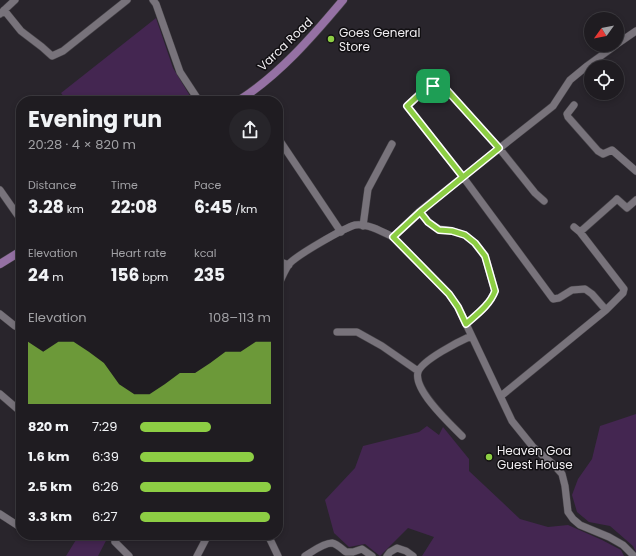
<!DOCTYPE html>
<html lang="en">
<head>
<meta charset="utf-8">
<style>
  :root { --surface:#1f1c21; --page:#27252a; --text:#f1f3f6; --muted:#a1a1a5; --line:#3c3a3f; --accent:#8dce44 }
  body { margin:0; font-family:Poppins,sans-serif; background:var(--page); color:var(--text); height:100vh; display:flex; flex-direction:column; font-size:15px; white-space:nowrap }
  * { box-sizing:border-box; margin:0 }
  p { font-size:13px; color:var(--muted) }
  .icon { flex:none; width:22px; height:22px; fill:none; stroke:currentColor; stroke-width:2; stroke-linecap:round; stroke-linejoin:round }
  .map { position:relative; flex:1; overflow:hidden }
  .panel { position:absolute; left:16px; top:96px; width:267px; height:444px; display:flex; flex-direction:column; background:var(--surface); border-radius:16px; box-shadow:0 2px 6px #0003,0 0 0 1px var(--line) }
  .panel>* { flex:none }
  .needle { width:26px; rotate:237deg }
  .fabs { position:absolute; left:584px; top:12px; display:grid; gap:8px }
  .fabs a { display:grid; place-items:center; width:40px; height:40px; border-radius:50%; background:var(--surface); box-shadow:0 2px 6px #0003,0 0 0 1px var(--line); font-size:20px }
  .pin { position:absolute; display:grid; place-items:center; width:34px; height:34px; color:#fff; margin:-17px; border-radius:8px; box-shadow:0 2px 6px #0006 }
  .round { display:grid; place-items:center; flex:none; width:42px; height:42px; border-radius:21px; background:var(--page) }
  .headline { display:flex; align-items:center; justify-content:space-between; height:68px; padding:0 12px }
  h1 { font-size:22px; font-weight:700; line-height:30px }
  .stats { display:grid; grid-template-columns:repeat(3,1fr); gap:6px; height:68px; padding:4px 12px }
  .stats div { display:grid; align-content:center }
  .stats b { font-size:17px; font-weight:700 }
  .stats small { font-size:11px; font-weight:400 }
  .stats p { font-size:11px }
  .chart { height:112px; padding:8px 12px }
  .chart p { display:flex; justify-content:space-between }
  .chart svg { width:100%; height:72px; margin-top:4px; fill:var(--accent); opacity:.7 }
  ul { padding:0 12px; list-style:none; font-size:13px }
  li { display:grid; grid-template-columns:64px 48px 1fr; align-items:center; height:30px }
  li i { height:10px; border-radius:5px; background:var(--accent) }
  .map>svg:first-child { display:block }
</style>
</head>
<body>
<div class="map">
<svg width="636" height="556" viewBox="0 0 636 556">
  <rect width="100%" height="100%" fill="#29252c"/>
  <path fill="#442651" d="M 156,18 L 173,68 L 193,101 L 67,101 L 61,93 Z
    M 636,414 L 636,552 L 633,546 L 610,526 L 589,522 L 577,512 L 572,495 L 578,479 L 592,459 L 600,426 Z
    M 427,426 L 439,435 L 443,427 L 469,459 L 469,471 L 520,519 L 548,527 L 568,525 L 602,540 L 621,550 L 624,556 L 422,556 L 434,537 L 408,528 L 380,556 L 365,544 L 349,547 L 334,533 L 325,500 L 355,468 L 363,446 L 419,432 Z
    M 79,535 L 109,535 L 98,556 L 66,556 Z"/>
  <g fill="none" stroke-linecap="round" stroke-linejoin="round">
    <g stroke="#474449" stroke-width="8">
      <path id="minor" d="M 153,0 L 156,4 L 180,72 L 199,101
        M 4,10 L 21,31 L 42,47 L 52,56 L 63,51 L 127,0
        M 0,14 L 15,0
        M 617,44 L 636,31
        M 248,94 L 253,101
        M 574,105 L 567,114 L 568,117 L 598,151 L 603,154 L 612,150 L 636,171
        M 278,138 L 341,232
        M 0,190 L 21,220
        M 420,211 L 428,222 L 439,229 L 452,231 L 465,235 L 475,243 L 485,256 L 495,291 C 490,305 476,315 466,324
        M 363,226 L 368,189 L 392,144
        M 574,227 L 580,232 L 624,289 L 623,293 L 606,310
        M 580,232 L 615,201 L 617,199 L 627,208 L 636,200
        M 393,237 L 449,294 L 458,307 L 512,421 L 533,447 L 554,465 L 562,474 L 565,486 L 568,512 L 573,519 L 580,525 L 609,537 L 623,545 L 634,556
        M 278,261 L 289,265
        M 278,286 C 281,279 285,270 289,264 C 297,255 344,228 355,225 C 367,223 383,232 393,237 L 420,211 L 553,106 L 570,80 L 587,66 L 616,45
        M 0,314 L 15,326
        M 337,332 L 357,332 L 382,346 L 418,371
        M 0,394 L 21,412
        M 501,396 L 606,310 L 592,294 L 585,289 L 572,290 L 559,298 L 553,299 L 463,177 L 407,106 L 420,94 L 433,86 L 445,88 L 499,148 L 535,193 L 544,201
        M 462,436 C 450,424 413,390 418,372 C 422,360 460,341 471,336
        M 0,514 L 20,527 L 21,525
        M 268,535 L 278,556
        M 115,542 L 129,556
        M 197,556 L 208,535
        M 305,556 C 312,552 323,543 332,543 C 337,544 342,549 346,552 L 353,552 L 362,549 L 372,556
        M 387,556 L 390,552 L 397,548 L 406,551 L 413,556"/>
    </g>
    <g stroke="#474449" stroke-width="9">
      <path id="major" d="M 238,101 C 279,75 312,37 343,0
        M 0,264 L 21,251"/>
    </g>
    <use href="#minor" stroke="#78737b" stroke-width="7"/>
    <use href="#major" stroke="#9571a4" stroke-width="8"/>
  </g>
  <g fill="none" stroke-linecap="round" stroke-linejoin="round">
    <g stroke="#fff" stroke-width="8">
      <path id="route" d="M 433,86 L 420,94 L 407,106 L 463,177 L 420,212 L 393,237 L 449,294 L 458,307 L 466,324 C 476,315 490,305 495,291 L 485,256 L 475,243 L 465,235 L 452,231 L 439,230 L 428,222 L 420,212 L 499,148 L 445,88 L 433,86"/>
    </g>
    <use href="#route" stroke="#8dce44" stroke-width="5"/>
  </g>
  <g fill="#8dce44" stroke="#110f12" stroke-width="1.5">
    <circle cx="331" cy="39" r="4"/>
    <circle cx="489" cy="457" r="4"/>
  </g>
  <g text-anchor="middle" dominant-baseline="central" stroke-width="3" stroke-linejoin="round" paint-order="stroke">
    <g font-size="12" fill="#f0edf1" stroke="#110f12" text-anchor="start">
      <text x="339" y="32">Goes General<tspan x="339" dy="14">Store</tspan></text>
      <text x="497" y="450">Heaven Goa<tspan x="497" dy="14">Guest House</tspan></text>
    </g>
    <g font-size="12" fill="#f0edf1" stroke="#110f12">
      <text transform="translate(285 44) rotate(-44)">Varca Road</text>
    </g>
  </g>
</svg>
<div class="fabs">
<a><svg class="needle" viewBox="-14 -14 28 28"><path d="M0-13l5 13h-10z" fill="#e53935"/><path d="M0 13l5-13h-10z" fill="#a1a1a5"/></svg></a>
<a><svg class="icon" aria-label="locate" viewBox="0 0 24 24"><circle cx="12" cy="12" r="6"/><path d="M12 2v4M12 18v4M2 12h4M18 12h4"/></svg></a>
</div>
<div class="pin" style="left:433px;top:86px;background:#1e9e55"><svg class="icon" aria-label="arrive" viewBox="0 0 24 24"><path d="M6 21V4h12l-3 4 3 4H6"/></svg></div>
<section class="panel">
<div class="headline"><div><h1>Evening run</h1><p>20:28 · 4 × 820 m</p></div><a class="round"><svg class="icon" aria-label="share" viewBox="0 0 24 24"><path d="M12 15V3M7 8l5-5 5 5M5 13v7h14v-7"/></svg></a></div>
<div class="stats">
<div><p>Distance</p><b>3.28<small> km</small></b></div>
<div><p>Time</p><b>22:08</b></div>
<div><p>Pace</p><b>6:45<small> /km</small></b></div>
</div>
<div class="stats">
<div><p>Elevation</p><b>24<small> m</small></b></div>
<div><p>Heart rate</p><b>156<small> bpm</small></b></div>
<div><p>kcal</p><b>235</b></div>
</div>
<div class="chart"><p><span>Elevation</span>108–113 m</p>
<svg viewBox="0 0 160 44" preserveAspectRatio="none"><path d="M0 44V6L10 12L20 6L30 6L40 12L50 19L60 32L70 38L80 38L90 32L100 25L110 25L120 19L130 12L140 12L150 6L160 6V44z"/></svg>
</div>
<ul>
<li><b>820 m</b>7:29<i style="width:54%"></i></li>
<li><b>1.6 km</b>6:39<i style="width:87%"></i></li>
<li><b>2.5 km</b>6:26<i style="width:100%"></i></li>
<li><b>3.3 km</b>6:27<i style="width:99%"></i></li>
</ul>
</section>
</div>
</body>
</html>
